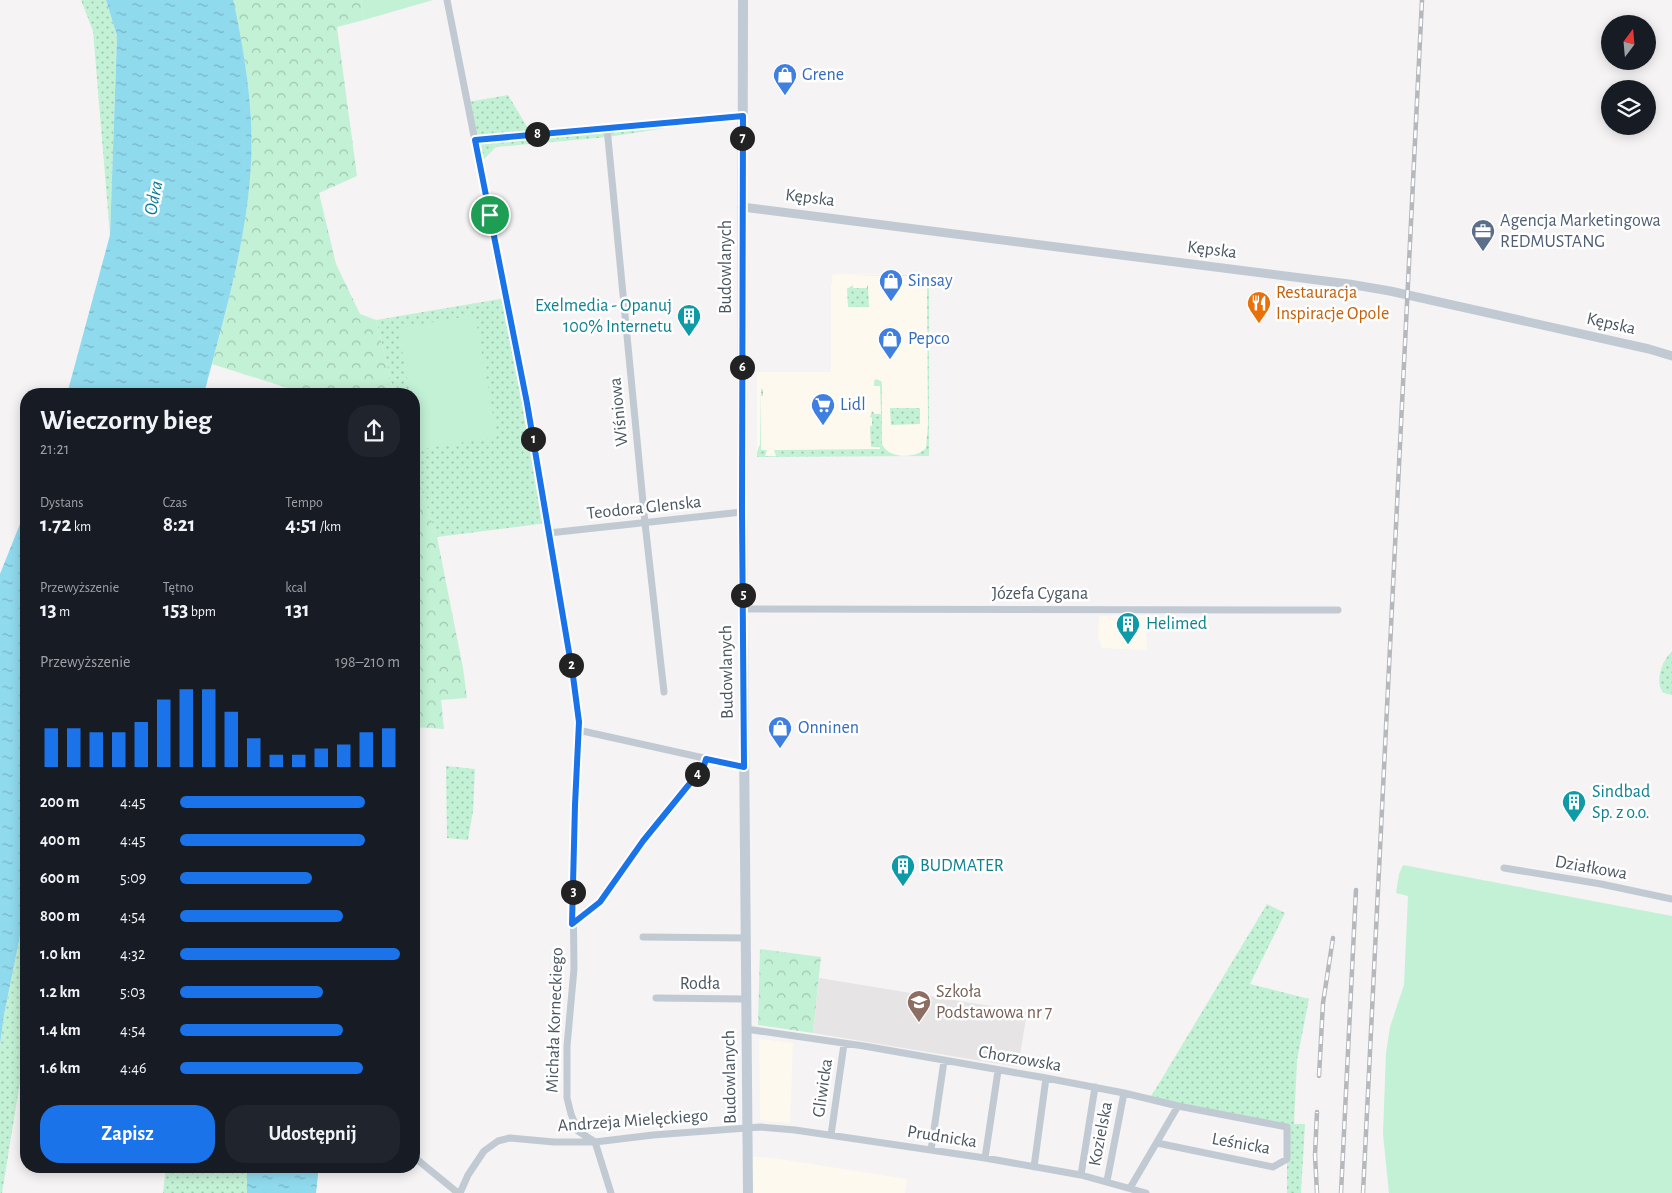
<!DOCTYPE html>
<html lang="pl">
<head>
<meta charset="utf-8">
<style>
  :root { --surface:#171b24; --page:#20242c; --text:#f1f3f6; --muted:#9ea1a6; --accent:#1a73e8 }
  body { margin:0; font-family:"Alegreya Sans",sans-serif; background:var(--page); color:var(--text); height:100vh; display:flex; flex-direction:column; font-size:19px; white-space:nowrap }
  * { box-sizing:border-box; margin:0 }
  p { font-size:16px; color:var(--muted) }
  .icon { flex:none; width:28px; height:28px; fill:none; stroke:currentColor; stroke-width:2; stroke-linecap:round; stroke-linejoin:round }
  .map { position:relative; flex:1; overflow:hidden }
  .side { position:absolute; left:20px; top:388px; width:400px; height:785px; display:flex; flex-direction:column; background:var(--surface); border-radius:20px; box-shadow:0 2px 12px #0003 }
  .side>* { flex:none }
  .needle { width:32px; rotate:16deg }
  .tools { position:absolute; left:1601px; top:15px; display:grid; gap:10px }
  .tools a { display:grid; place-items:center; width:55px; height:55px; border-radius:50%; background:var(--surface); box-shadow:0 2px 12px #0003; font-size:25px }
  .pin { position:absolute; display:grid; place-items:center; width:42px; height:42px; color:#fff; margin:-21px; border:2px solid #fff; border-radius:50%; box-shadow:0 1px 5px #0007 }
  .km { position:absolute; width:25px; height:25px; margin:-12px; border-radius:50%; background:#222; color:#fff; font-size:14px; line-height:25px; text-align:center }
  .round { display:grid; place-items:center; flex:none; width:52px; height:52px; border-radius:20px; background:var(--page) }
  .head { display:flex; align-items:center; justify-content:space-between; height:85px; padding:0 20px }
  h1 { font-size:28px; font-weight:700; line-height:38px }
  .stats { display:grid; grid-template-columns:repeat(3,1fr); gap:8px; height:85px; padding:5px 20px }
  .stats div { display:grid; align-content:center }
  .stats b { font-size:21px; font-weight:700 }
  .stats small { font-size:14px; font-weight:400 }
  .stats p { font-size:14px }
  .chart { height:140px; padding:10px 20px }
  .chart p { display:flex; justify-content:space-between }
  .chart svg { width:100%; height:90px; margin-top:5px; stroke:var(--accent); stroke-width:6 }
  .cta { display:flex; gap:10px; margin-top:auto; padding:10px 20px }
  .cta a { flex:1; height:58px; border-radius:20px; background:var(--accent); color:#fff; font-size:20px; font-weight:700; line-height:58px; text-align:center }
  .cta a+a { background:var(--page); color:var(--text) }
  ul { padding:0 20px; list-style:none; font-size:16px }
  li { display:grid; grid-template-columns:80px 60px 1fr; align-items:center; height:38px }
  li i { height:12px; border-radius:6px; background:var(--accent) }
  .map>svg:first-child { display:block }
</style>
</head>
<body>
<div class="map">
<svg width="1672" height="1193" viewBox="0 0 1672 1193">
  <defs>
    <pattern id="grass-dots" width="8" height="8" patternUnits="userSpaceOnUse" patternTransform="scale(1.25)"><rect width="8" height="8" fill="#c3f1d5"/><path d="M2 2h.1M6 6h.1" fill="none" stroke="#a0c6b0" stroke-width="1.8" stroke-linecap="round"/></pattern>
    <pattern id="forest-crowns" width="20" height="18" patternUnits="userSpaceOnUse" patternTransform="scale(1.25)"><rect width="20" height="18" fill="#c3f1d5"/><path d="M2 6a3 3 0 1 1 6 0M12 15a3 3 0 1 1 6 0" fill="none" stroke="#a0c6b0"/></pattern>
    <pattern id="water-ripples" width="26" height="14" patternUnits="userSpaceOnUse" patternTransform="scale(1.25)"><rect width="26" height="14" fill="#90daee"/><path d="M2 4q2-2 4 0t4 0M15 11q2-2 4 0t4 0" fill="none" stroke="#78b4c4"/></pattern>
  </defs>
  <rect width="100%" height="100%" fill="#f5f3f3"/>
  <path fill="#fdf9ef" d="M 838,274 L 929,275 L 929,456 L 757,457 L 757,372 L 831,372 L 831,283 L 832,283 L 832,275 Z
    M 1146,615 L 1147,650 L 1102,648 L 1098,639 L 1099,616 Z
    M 759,1039 L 793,1043 L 790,1123 L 760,1120 Z
    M 747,1156 L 780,1159 L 907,1179 L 905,1193 L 748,1193 Z"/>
  <path fill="#e6e4e5" d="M 819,978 L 1027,1012 L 1018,1067 L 813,1033 Z"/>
  <path fill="url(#grass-dots)" d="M 81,0 L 106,0 L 117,36 L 110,235 L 93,31 Z
    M 508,95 L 532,135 L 743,116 L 608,137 L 496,147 L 480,163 L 468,102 Z
    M 850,275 L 929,275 L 929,456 L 757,457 L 757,452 L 760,444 L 761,388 L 763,390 L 763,396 L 761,396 L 761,450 L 767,450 L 765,456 L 776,456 L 774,450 L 780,450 L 880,449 L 880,447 L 871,447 L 870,426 L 872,426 L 872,418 L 870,417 L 872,411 L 875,414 L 881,414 L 880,386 L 874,386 L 874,381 L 876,379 L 881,381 L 882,385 L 882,444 C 888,459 916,459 926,448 L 928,425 L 927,283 L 923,278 L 917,276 Z
    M 853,285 L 853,288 L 867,288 L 867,285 L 868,286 L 869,307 L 848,307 L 847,289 Z
    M 506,298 L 547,523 L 437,537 L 414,468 L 414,394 L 394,394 L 376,320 Z
    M 890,408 L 920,408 L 920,424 L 891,425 Z
    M 1672,652 L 1672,695 C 1668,694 1663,694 1661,689 C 1656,679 1663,658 1672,652 Z
    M 446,766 L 475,769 L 473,811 L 468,840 L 447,838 Z
    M 1267,904 L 1285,913 L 1250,984 L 1309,999 L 1297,1060 L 1294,1124 L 1305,1124 L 1301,1193 L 1287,1193 L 1287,1127 L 1149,1099 L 1155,1090 Z
    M 26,906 L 26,1045 L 2,1193 L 0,1193 L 0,1044 L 4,1015 Z
    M 166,1166 L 247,1166 L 247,1193 L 163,1193 Z"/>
  <path fill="url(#forest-crowns)" d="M 233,0 L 361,0 L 364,20 L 337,27 L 357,176 L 319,193 L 336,264 L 360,314 L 376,320 L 394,394 L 307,394 L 212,364 C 233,285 255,203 251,120 C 249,80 241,40 233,0 Z
    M 414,468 L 437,537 L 463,668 L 467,698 L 441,700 L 444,729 L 414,727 Z
    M 760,949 L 821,957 L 813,1033 L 758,1025 Z"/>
  <path fill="#c3f1d5" d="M 361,0 L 433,0 L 364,20 Z
    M 475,315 L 497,437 L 421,449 L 414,411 L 414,394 L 410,394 L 398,328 Z
    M 1403,865 L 1672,916 L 1672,1193 L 1389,1193 L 1383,1134 L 1386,1053 L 1390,1027 L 1404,985 L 1408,896 L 1396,893 L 1399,874 Z"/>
  <path fill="url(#water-ripples)" d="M 106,0 L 233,0 L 234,3 C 242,42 249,81 251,120 C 256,213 227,305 204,394 L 67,394 L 110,235 L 117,36 Z
    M 26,509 L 26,906 L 4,1015 L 0,1044 L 0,574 Z
    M 247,1166 L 319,1166 L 316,1193 L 247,1193 Z"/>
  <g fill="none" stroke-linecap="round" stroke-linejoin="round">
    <path stroke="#c1cad2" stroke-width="7" d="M 447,0 L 527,403 L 573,676 L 579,722 L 573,886 L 574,969 L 567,1046 L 567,1098 L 571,1114 L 578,1131 L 595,1142
      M 607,128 L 645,523 L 664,692
      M 475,140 L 743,116
      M 549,533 L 742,512
      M 743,609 L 1338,610
      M 578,730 L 744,767
      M 1504,868 L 1601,884 L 1672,899
      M 572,924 L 600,902 L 643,841 L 704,766 L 706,759
      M 643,937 L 746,938
      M 656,998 L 745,999
      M 746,1029 L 864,1046 L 1046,1078 L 1124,1093 L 1178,1106 L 1287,1127 L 1287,1159 L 1273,1167 L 1157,1143
      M 831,1135 L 844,1044
      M 595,1142 L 611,1193
      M 931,1150 L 944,1061
      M 414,1157 L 458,1193
      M 985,1158 L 998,1071
      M 1034,1167 L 1046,1078
      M 1081,1175 L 1095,1087
      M 1107,1181 L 1124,1093
      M 1130,1188 L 1178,1106
      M 460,1193 L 468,1175 L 484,1151 L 498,1141 L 510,1138 L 554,1142 L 595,1142 L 653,1135 L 760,1127 L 795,1130 L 985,1158 L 1081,1175 L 1146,1193"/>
    <path stroke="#c1cad2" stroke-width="9" d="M 742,207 L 1349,284 L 1390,291 L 1649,349 L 1672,356"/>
    <path stroke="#c1cbd6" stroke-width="10" d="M 743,0 L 742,512 L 748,1193"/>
    <g stroke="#b5b8bd" stroke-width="4.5">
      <path id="rail" d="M 1319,1076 L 1323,1003 L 1333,938
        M 1317,1193 L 1315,1155 L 1317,1112
        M 1341,1193 L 1356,890
        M 1363,1193 L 1422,0"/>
    </g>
    <use href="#rail" stroke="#fff" stroke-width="2.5" stroke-dasharray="8" stroke-linecap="butt"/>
  </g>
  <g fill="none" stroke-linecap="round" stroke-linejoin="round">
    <g stroke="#fff" stroke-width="10">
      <path id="route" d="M 743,116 L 742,512 L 744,767 L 706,759 L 704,766 L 643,841 L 600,902 L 572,924 L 575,805 L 579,722 L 573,676 L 527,403 L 475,140 Z"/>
    </g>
    <use href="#route" stroke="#1a73e8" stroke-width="6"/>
  </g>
  <defs>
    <g id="shop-pin" transform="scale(1.25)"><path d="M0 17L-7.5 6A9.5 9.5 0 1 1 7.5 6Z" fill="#3f7fe0" stroke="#fff"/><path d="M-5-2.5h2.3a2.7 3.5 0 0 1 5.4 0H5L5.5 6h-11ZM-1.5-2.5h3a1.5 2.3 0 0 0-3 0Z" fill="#fff"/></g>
    <g id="office-pin" transform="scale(1.25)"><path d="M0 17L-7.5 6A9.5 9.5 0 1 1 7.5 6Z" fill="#5c6f8a" stroke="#fff"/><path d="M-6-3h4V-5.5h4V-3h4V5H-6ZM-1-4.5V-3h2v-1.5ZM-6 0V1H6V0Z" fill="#fff"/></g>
    <g id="restaurant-pin" transform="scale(1.25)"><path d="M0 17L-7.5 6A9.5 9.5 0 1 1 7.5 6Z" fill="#e8710a" stroke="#fff"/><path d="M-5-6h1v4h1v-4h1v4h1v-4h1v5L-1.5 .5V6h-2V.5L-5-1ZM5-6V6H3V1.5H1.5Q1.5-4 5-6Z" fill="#fff"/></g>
    <g id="building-pin" transform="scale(1.25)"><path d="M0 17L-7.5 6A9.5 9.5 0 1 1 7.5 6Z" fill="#0f9aa8" stroke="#fff"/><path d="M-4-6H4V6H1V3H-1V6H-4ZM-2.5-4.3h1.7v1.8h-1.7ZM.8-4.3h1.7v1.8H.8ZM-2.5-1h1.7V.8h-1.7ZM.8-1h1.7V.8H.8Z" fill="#fff"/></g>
    <g id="supermarket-pin" transform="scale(1.25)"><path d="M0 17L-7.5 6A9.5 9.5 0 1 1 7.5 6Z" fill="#3f7fe0" stroke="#fff"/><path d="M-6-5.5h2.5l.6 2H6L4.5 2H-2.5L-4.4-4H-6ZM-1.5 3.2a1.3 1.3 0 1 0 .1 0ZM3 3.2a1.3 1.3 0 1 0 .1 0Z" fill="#fff"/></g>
    <g id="school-pin" transform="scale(1.25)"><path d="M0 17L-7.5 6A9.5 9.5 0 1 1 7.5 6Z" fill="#8d6e63" stroke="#fff"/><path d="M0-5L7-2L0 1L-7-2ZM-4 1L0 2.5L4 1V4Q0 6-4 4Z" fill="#fff"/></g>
  </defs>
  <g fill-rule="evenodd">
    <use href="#shop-pin" x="785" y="75"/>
    <use href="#office-pin" x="1483" y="231"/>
    <use href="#shop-pin" x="891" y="281"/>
    <use href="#restaurant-pin" x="1259" y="303"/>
    <use href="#building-pin" x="689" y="316"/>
    <use href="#shop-pin" x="890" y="339"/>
    <use href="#supermarket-pin" x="823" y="405"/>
    <use href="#building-pin" x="1128" y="624"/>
    <use href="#shop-pin" x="780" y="728"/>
    <use href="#building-pin" x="1574" y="802"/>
    <use href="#building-pin" x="903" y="866"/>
    <use href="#school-pin" x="919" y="1002"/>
  </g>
  <g text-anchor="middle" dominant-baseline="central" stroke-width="5" stroke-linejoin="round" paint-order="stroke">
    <g font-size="18" fill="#366cbe" stroke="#fff" text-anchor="start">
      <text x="802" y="75">Grene</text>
      <text x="908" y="281">Sinsay</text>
      <text x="908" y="339">Pepco</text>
      <text x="840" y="405">Lidl</text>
      <text x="798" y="728">Onninen</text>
    </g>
    <g font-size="18" fill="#4a5661" stroke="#fff">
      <text transform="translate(810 198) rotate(7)">Kępska</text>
      <text transform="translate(1212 250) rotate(7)">Kępska</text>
      <text transform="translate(726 267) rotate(-90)">Budowlanych</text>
      <text transform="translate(1611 324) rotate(13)">Kępska</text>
      <text transform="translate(619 412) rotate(-96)">Wiśniowa</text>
      <text transform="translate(644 508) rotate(-6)">Teodora Glenska</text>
      <text x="1040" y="594">Józefa Cygana</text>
      <text transform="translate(727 672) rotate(-91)">Budowlanych</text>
      <text transform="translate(1591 868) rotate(10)">Działkowa</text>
      <text x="700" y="984">Rodła</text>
      <text transform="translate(555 1020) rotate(-88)">Michała Korneckiego</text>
      <text transform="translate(1020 1059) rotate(10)">Chorzowska</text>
      <text transform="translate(730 1077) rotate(-91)">Budowlanych</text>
      <text transform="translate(823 1088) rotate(-82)">Gliwicka</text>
      <text transform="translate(633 1121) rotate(-4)">Andrzeja Mielęckiego</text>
      <text transform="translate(1101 1134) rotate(-79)">Kozielska</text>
      <text transform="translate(942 1137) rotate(9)">Prudnicka</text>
      <text transform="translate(1241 1144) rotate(10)">Leśnicka</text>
    </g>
    <g font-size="18" fill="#4e5e75" stroke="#fff" text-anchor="start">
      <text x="1500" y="221">Agencja Marketingowa<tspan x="1500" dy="21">REDMUSTANG</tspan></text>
    </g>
    <g font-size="18" fill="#c56008" stroke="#fff" text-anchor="start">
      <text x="1276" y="293">Restauracja<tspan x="1276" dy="21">Inspiracje Opole</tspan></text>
    </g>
    <g font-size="18" fill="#0d838f" stroke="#fff" text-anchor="start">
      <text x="672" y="306" text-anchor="end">Exelmedia - Opanuj<tspan x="672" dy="21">100% Internetu</tspan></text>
      <text x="1146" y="624">Helimed</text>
      <text x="1592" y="792">Sindbad<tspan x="1592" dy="21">Sp. z o.o.</tspan></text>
      <text x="920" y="866">BUDMATER</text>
    </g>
    <g font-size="18" fill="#785e54" stroke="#fff" text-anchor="start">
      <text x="936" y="992">Szkoła<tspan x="936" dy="21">Podstawowa nr 7</tspan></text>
    </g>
    <g font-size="19" font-style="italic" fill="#0c7c9b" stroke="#fff">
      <text transform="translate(154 198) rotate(-79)">Odra</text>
    </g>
  </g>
</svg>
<div class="tools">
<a><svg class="needle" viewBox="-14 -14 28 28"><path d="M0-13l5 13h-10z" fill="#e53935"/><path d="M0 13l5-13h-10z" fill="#9ea1a6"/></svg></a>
<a><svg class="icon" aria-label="layers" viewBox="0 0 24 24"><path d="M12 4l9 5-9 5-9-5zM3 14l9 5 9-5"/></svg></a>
</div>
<div class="pin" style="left:490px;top:215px;background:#1e9e55"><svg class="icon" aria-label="arrive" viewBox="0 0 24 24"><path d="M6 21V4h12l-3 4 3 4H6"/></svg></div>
<b class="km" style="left:533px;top:439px">1</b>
<b class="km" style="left:571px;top:665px">2</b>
<b class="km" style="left:573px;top:892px">3</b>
<b class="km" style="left:697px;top:774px">4</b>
<b class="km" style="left:743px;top:595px">5</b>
<b class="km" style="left:742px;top:367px">6</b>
<b class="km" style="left:742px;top:138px">7</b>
<b class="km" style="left:537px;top:134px">8</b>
<section class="side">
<div class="head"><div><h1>Wieczorny bieg</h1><p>21:21</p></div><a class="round"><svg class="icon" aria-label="share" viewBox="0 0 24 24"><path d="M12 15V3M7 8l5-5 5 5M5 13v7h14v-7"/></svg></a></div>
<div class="stats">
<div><p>Dystans</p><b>1.72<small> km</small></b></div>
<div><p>Czas</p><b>8:21</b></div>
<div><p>Tempo</p><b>4:51<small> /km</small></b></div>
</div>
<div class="stats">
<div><p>Przewyższenie</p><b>13<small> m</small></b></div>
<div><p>Tętno</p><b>153<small> bpm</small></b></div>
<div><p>kcal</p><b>131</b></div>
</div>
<div class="chart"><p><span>Przewyższenie</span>198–210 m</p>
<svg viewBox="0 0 160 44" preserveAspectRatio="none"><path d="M5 44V25M15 44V25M25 44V27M35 44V27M45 44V22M55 44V11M65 44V6M75 44V6M85 44V17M95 44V30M105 44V38M115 44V38M125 44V35M135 44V33M145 44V27M155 44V25"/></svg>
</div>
<ul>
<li><b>200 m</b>4:45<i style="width:84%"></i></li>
<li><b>400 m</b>4:45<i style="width:84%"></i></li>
<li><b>600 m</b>5:09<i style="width:60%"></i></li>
<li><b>800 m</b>4:54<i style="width:74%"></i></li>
<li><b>1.0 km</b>4:32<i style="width:100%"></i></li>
<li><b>1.2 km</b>5:03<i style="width:65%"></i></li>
<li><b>1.4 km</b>4:54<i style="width:74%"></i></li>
<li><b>1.6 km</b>4:46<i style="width:83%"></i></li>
</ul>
<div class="cta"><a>Zapisz</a><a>Udostępnij</a></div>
</section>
</div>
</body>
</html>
